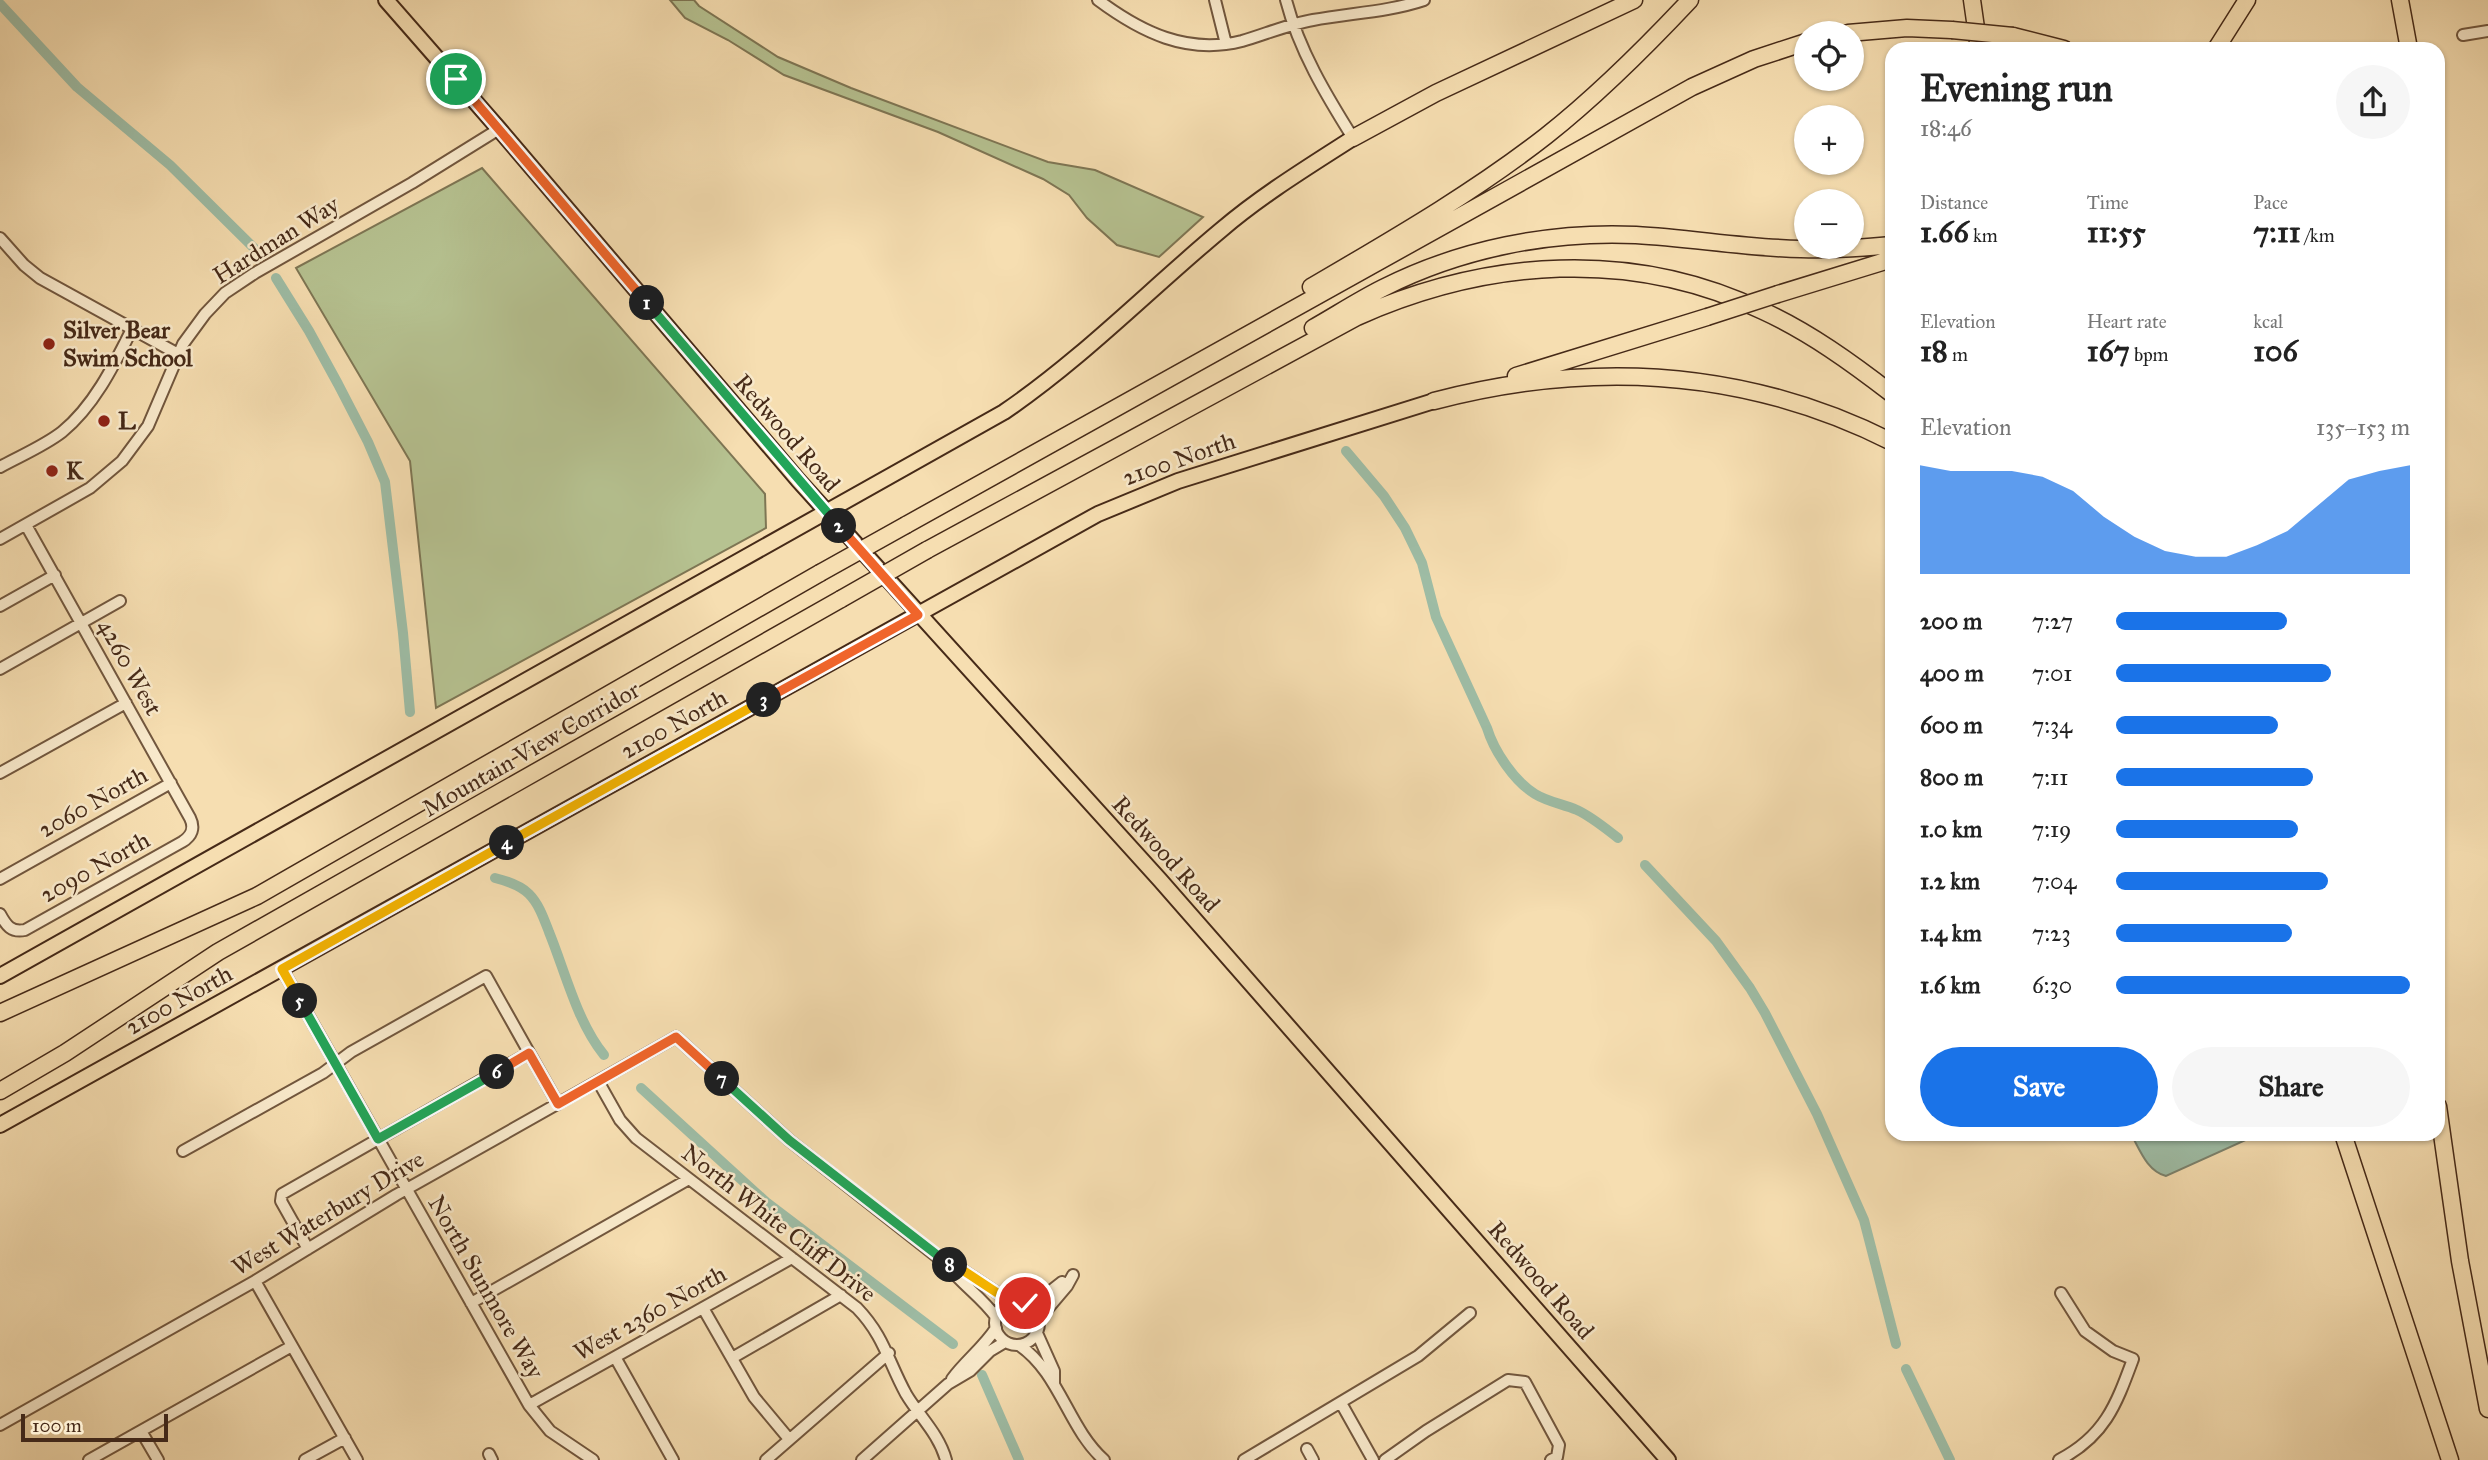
<!DOCTYPE html>
<html lang="en">
<head>
<meta charset="utf-8">
<style>
  :root { --surface:#fff; --page:#f6f6f6; --text:#222; --muted:#767676; --accent:#1a73e8 }
  body { margin:0; font-family:"IM FELL Great Primer",serif; background:var(--page); color:var(--text); height:100vh; display:flex; flex-direction:column; font-size:26px; white-space:nowrap }
  * { box-sizing:border-box; margin:0 }
  p { font-size:23px; color:var(--muted) }
  .icon { flex:none; width:38px; height:38px; fill:none; stroke:currentColor; stroke-width:2; stroke-linecap:round; stroke-linejoin:round }
  .map { position:relative; flex:1; overflow:hidden }
  .side { position:absolute; left:1885px; top:42px; width:560px; height:1099px; display:flex; flex-direction:column; background:var(--surface); border-radius:21px; box-shadow:0 2px 5px #0004 }
  .side>* { flex:none }
  .controls { position:absolute; left:1794px; top:21px; display:grid; gap:14px }
  .controls a { display:grid; place-items:center; width:70px; height:70px; border-radius:50%; background:var(--surface); box-shadow:0 2px 5px #0004; font-size:35px }
  .scale { position:absolute; left:21px; bottom:18px; width:147px; box-sizing:border-box; padding-left:7px; border:4px solid #462a18; border-top:0; font-size:19px; line-height:24px; white-space:nowrap; color:#462a18; -webkit-text-stroke:5px #f9eacc; paint-order:stroke }
  .pin { position:absolute; display:grid; place-items:center; width:60px; height:60px; color:#fff; margin:-30px; border:4px solid #fff; border-radius:50%; box-shadow:0 2px 7px #0007 }
  .km { position:absolute; width:35px; height:35px; margin:-18px; border-radius:50%; background:#222; color:#fff; font-size:19px; line-height:35px; text-align:center }
  .round { display:grid; place-items:center; flex:none; width:74px; height:74px; border-radius:37px; background:var(--page) }
  .headline { display:flex; align-items:center; justify-content:space-between; height:119px; padding:0 35px }
  h1 { font-size:38px; font-weight:700; line-height:52px }
  .metrics { display:grid; grid-template-columns:repeat(3,1fr); gap:10px; height:119px; padding:7px 35px }
  .metrics div { display:grid; align-content:center }
  .metrics b { font-size:30px; font-weight:700 }
  .metrics small { font-size:19px; font-weight:400 }
  .metrics p { font-size:19px }
  .chart { height:196px; padding:14px 35px }
  .chart p { display:flex; justify-content:space-between }
  .chart svg { width:100%; height:126px; margin-top:7px; fill:var(--accent); opacity:.7 }
  .button { display:flex; gap:14px; margin-top:auto; padding:14px 35px }
  .button a { flex:1; height:80px; border-radius:42px; background:var(--accent); color:#fff; font-size:28px; font-weight:700; line-height:80px; text-align:center }
  .button a+a { background:var(--page); color:var(--text) }
  ul { padding:0 35px; list-style:none; font-size:23px }
  li { display:grid; grid-template-columns:112px 84px 1fr; align-items:center; height:52px }
  li i { height:18px; border-radius:9px; background:var(--accent) }
  .map>svg:first-child { display:block }
</style>
</head>
<body>
<div class="map">
<svg width="2488" height="1460" viewBox="0 0 2488 1460">
  <rect width="100%" height="100%" fill="#f6deb1"/>
  <filter id="stains"><feTurbulence type="fractalNoise" baseFrequency=".00286" numOctaves="4"/><feColorMatrix values="0 0 0 0 .2 0 0 0 0 .09 0 0 0 0 .02 0 0 0 .5 -.17"/></filter>
  <radialGradient id="worn" r=".72"><stop offset=".6" stop-color="#630" stop-opacity="0"/><stop offset="1" stop-color="#630" stop-opacity=".3"/></radialGradient>
  <path fill="#b6c291" stroke="#7e7654" stroke-width="2" d="M 670,0 L 694,0 L 699,6 L 778,57 L 851,88 L 1048,162 L 1095,170 L 1203,217 L 1159,257 L 1117,245 L 1087,218 L 1069,195 L 1043,179 L 938,132 L 784,75 L 728,40 L 685,18 Z
    M 482,168 L 765,494 L 766,528 L 436,708 L 410,461 L 296,268 Z"/>
  <path fill="#9ebda6" stroke="#7b826d" stroke-width="2" d="M 2131,1134 L 2252,1134 L 2248,1139 L 2166,1176 C 2147,1171 2140,1150 2131,1134 Z"/>
  <g fill="none" stroke-linecap="round" stroke-linejoin="round">
    <path stroke="#9ebda6" stroke-width="10" d="M 0,4 L 77,87 L 170,165 L 259,253
      M 276,278 L 309,331 L 338,384 L 368,442 L 385,482 L 403,633 L 410,712
      M 1346,451 L 1384,496 L 1405,528 L 1422,563 L 1436,617 L 1487,728 C 1494,751 1514,781 1535,794 C 1548,802 1563,804 1577,810 C 1592,817 1605,828 1618,838
      M 1645,865 L 1716,941 L 1750,988 L 1765,1013 L 1817,1114 L 1864,1220 L 1896,1344
      M 495,878 C 507,881 520,885 529,894 C 539,904 544,919 549,932 C 565,971 577,1022 604,1055
      M 641,1088 L 766,1202 L 953,1344
      M 1906,1369 L 1950,1460
      M 982,1375 L 1019,1460"/>
    <g stroke="#72573e" stroke-width="14">
      <path id="minor" d="M 1098,0 C 1141,32 1187,55 1242,41 C 1266,34 1289,24 1313,20 C 1350,13 1388,12 1424,0
        M 1215,0 L 1226,44
        M 1286,0 C 1299,50 1326,95 1353,138
        M 2463,35 L 2488,31
        M 0,238 L 24,265 L 40,278 L 178,354
        M 0,467 C 20,456 44,446 62,432 C 94,406 114,365 132,329
        M 0,539 L 90,488 L 122,461 L 148,426 L 183,344 L 205,314 L 225,293 L 255,273 L 412,183 L 499,129
        M 0,606 L 55,575
        M 0,669 L 120,601
        M 0,773 L 126,703
        M 0,879 L 171,783
        M 0,914 C 6,925 11,933 25,930 L 182,842 C 192,836 195,828 190,818 L 26,525
        M 282,969 L 529,1405 L 550,1431 L 593,1460
        M 598,1081 L 620,1120 L 636,1138 L 857,1308 C 884,1336 888,1361 906,1394 C 919,1416 939,1434 946,1460
        M 183,1151 L 323,1073 L 351,1052 L 486,976 L 558,1104
        M 308,1249 L 281,1201 L 282,1194 L 529,1053
        M 945,1263 L 958,1267 L 1011,1302
        M 255,1281 L 357,1460
        M995 1323a22 22 0 1 1 44 0a22 22 0 1 1-44 0Z
        M 471,1303 L 689,1179
        M 1025,1303 L 1048,1293 L 1062,1282
        M 703,1308 L 754,1397 L 789,1439
        M 1039,1319 L 1067,1286 L 1073,1275
        M 1037,1333 L 1054,1371 L 1054,1383
        M 1019,1345 C 1060,1373 1068,1428 1104,1460
        M 615,1357 L 673,1460
        M 732,1358 L 841,1295
        M 952,1379 C 965,1361 984,1347 996,1328
        M 1341,1403 L 1373,1460
        M 529,1405 L 792,1258
        M 0,1425 L 255,1281 L 396,1195 L 676,1037 L 789,1140 L 945,1263 C 961,1284 982,1297 996,1317
        M 141,1431 L 158,1460
        M 1307,1449 L 1313,1460
        M 489,1454 L 492,1460
        M 89,1460 L 292,1346
        M 305,1460 L 345,1438
        M 766,1460 L 889,1353
        M 862,1460 L 948,1384 L 970,1371 L 990,1351 L 1005,1342
        M 1244,1460 L 1418,1356 L 1470,1313
        M 1385,1460 L 1426,1431 L 1508,1380 L 1525,1382 L 1559,1445 L 1557,1457 L 1551,1460
        M 2059,1460 C 2105,1436 2116,1405 2133,1359 L 2113,1351 L 2085,1331 L 2061,1293"/>
    </g>
    <g stroke="#462a18" stroke-width="18">
      <path id="major" d="M 386,0 L 499,129 L 798,480 L 1160,880 L 1668,1460
        M 0,976 L 1004,412 C 1082,359 1149,290 1221,230 C 1262,195 1308,167 1353,138
        M 0,1125 L 1098,514 L 1178,481 L 1434,401"/>
    </g>
    <g stroke="#462a18" stroke-width="19">
      <path id="highway" d="M 1972,0 L 1979,49
        M 2400,0 L 2409,49
        M 1848,33 L 1907,28 L 1952,30
        M 2013,36 L 2064,49
        M 2216,49 L 2247,0
        M 1353,138 L 1436,93 L 1634,0
        M 1311,287 C 1391,240 1473,193 1546,136 C 1598,95 1644,49 1690,0
        M 1778,294 L 1892,259
        M 1313,328 C 1336,315 1359,300 1383,288 C 1460,249 1550,231 1636,235 C 1691,238 1746,248 1801,249 C 1832,250 1862,248 1892,245
        M 1516,376 L 1707,317
        M 1434,401 C 1591,360 1745,368 1892,442
        M 906,525 L 1692,87 L 1754,59 L 1806,42
        M 927,550 L 1357,317 C 1487,259 1632,248 1763,311 C 1809,332 1852,363 1892,394
        M 0,1013 L 257,896 L 820,573
        M 0,1091 L 65,1053 L 218,952 L 841,599
        M 2438,1106 L 2460,1261 L 2488,1409
        M 2343,1134 L 2450,1460"/>
    </g>
    <use href="#minor" stroke="#f9eacc" stroke-width="10"/>
    <use href="#major" stroke="#f6deb1" stroke-width="14"/>
    <use href="#highway" stroke="#f6deb1" stroke-width="16"/>
    <g stroke="#462a18" stroke-width="19" stroke-linecap="butt">
      <path id="highway-bridge" d="M 1952,30 L 2013,36
        M 1707,317 L 1778,294
        M 820,573 L 906,525
        M 841,599 L 927,550"/>
    </g>
    <use href="#highway-bridge" stroke="#f6deb1" stroke-width="16"/>
  </g>
  <g fill="none" stroke-linecap="round" stroke-linejoin="round">
    <g stroke="#fff" stroke-width="14">
      <path id="split-1" d="M 456,79 L 647,303"/>
    </g>
    <g stroke="#fff" stroke-width="14">
      <path id="split-2" d="M 647,303 L 839,526"/>
    </g>
    <g stroke="#fff" stroke-width="14">
      <path id="split-3" d="M 764,700 L 918,615 L 839,526"/>
    </g>
    <g stroke="#fff" stroke-width="14">
      <path id="split-4" d="M 507,843 L 764,700"/>
    </g>
    <g stroke="#fff" stroke-width="14">
      <path id="split-5" d="M 300,1001 L 282,969 L 507,843"/>
    </g>
    <g stroke="#fff" stroke-width="14">
      <path id="split-6" d="M 300,1001 L 378,1139 L 497,1072"/>
    </g>
    <g stroke="#fff" stroke-width="14">
      <path id="split-7" d="M 497,1072 L 529,1053 L 558,1104 L 676,1037 L 722,1079"/>
    </g>
    <g stroke="#fff" stroke-width="14">
      <path id="split-8" d="M 722,1079 L 789,1140 L 950,1265"/>
    </g>
    <g stroke="#fff" stroke-width="14">
      <path id="split-9" d="M 950,1265 L 958,1267 L 1011,1302 L 1025,1303"/>
    </g>
    <use href="#split-1" stroke="#f0652b" stroke-width="9"/>
    <use href="#split-2" stroke="#22a559" stroke-width="9"/>
    <use href="#split-3" stroke="#f0652b" stroke-width="9"/>
    <use href="#split-4" stroke="#f5b400" stroke-width="9"/>
    <use href="#split-5" stroke="#f5b400" stroke-width="9"/>
    <use href="#split-6" stroke="#22a559" stroke-width="9"/>
    <use href="#split-7" stroke="#f0652b" stroke-width="9"/>
    <use href="#split-8" stroke="#22a559" stroke-width="9"/>
    <use href="#split-9" stroke="#f5b400" stroke-width="9"/>
  </g>
  <g fill="#8f2418" stroke="#f9eacc" stroke-width="2.5">
    <circle cx="49" cy="344" r="7"/>
    <circle cx="104" cy="421" r="7"/>
    <circle cx="52" cy="471" r="7"/>
  </g>
  <g text-anchor="middle" dominant-baseline="central" stroke-width="5" stroke-linejoin="round" paint-order="stroke">
    <g font-size="24" fill="#462a18" stroke="#f9eacc">
      <text transform="translate(276 240) rotate(-32)">Hardman Way</text>
      <text transform="translate(787 433) rotate(49)">Redwood Road</text>
      <text transform="translate(1179 459) rotate(-19)">2100 North</text>
      <text transform="translate(130 667) rotate(61)">4260 West</text>
      <text transform="translate(674 724) rotate(-29)">2100 North</text>
      <text transform="translate(531 749) rotate(-30)">Mountain View Corridor</text>
      <text transform="translate(93 802) rotate(-29)">2060 North</text>
      <text transform="translate(1166 854) rotate(48)">Redwood Road</text>
      <text transform="translate(95 867) rotate(-29)">2090 North</text>
      <text transform="translate(179 1000) rotate(-29)">2100 North</text>
      <text transform="translate(328 1213) rotate(-31)">West Waterbury Drive</text>
      <text transform="translate(779 1223) rotate(38)">North White Cliff Drive</text>
      <text transform="translate(1541 1280) rotate(49)">Redwood Road</text>
      <text transform="translate(486 1287) rotate(60)">North Sunmore Way</text>
      <text transform="translate(650 1313) rotate(-29)">West 2360 North</text>
    </g>
    <g font-size="24" font-weight="bold" fill="#462a18" stroke="#f9eacc" text-anchor="start">
      <text x="63" y="330">Silver Bear<tspan x="63" dy="28">Swim School</tspan></text>
      <text x="118" y="421">L</text>
      <text x="66" y="471">K</text>
    </g>
  </g>
  <rect width="100%" height="100%" filter="url(#stains)"/>
  <rect width="100%" height="100%" fill="url(#worn)"/>
</svg>
<div class="controls">
<a><svg class="icon" aria-label="locate" viewBox="0 0 24 24"><circle cx="12" cy="12" r="6"/><path d="M12 2v4M12 18v4M2 12h4M18 12h4"/></svg></a>
<a>+</a>
<a>−</a>
</div>
<div class="scale">100 m</div>
<div class="pin" style="left:456px;top:79px;background:#1e9e55"><svg class="icon" aria-label="arrive" viewBox="0 0 24 24"><path d="M6 21V4h12l-3 4 3 4H6"/></svg></div>
<div class="pin" style="left:1025px;top:1303px;background:#d93025"><svg class="icon" aria-label="check" viewBox="0 0 24 24"><path d="M5 12l5 5 9-10"/></svg></div>
<b class="km" style="left:647px;top:303px">1</b>
<b class="km" style="left:839px;top:526px">2</b>
<b class="km" style="left:764px;top:700px">3</b>
<b class="km" style="left:507px;top:843px">4</b>
<b class="km" style="left:300px;top:1001px">5</b>
<b class="km" style="left:497px;top:1072px">6</b>
<b class="km" style="left:722px;top:1079px">7</b>
<b class="km" style="left:950px;top:1265px">8</b>
<section class="side">
<div class="headline"><div><h1>Evening run</h1><p>18:46</p></div><a class="round"><svg class="icon" aria-label="share" viewBox="0 0 24 24"><path d="M12 15V3M7 8l5-5 5 5M5 13v7h14v-7"/></svg></a></div>
<div class="metrics">
<div><p>Distance</p><b>1.66<small> km</small></b></div>
<div><p>Time</p><b>11:55</b></div>
<div><p>Pace</p><b>7:11<small> /km</small></b></div>
</div>
<div class="metrics">
<div><p>Elevation</p><b>18<small> m</small></b></div>
<div><p>Heart rate</p><b>167<small> bpm</small></b></div>
<div><p>kcal</p><b>106</b></div>
</div>
<div class="chart"><p><span>Elevation</span>135–153 m</p>
<svg viewBox="0 0 160 44" preserveAspectRatio="none"><path d="M0 44V6L10 8L20 8L30 8L40 10L50 15L60 24L70 31L80 36L90 38L100 38L110 34L120 29L130 20L140 11L150 8L160 6V44z"/></svg>
</div>
<ul>
<li><b>200 m</b>7:27<i style="width:58%"></i></li>
<li><b>400 m</b>7:01<i style="width:73%"></i></li>
<li><b>600 m</b>7:34<i style="width:55%"></i></li>
<li><b>800 m</b>7:11<i style="width:67%"></i></li>
<li><b>1.0 km</b>7:19<i style="width:62%"></i></li>
<li><b>1.2 km</b>7:04<i style="width:72%"></i></li>
<li><b>1.4 km</b>7:23<i style="width:60%"></i></li>
<li><b>1.6 km</b>6:30<i style="width:100%"></i></li>
</ul>
<div class="button"><a>Save</a><a>Share</a></div>
</section>
</div>
</body>
</html>
